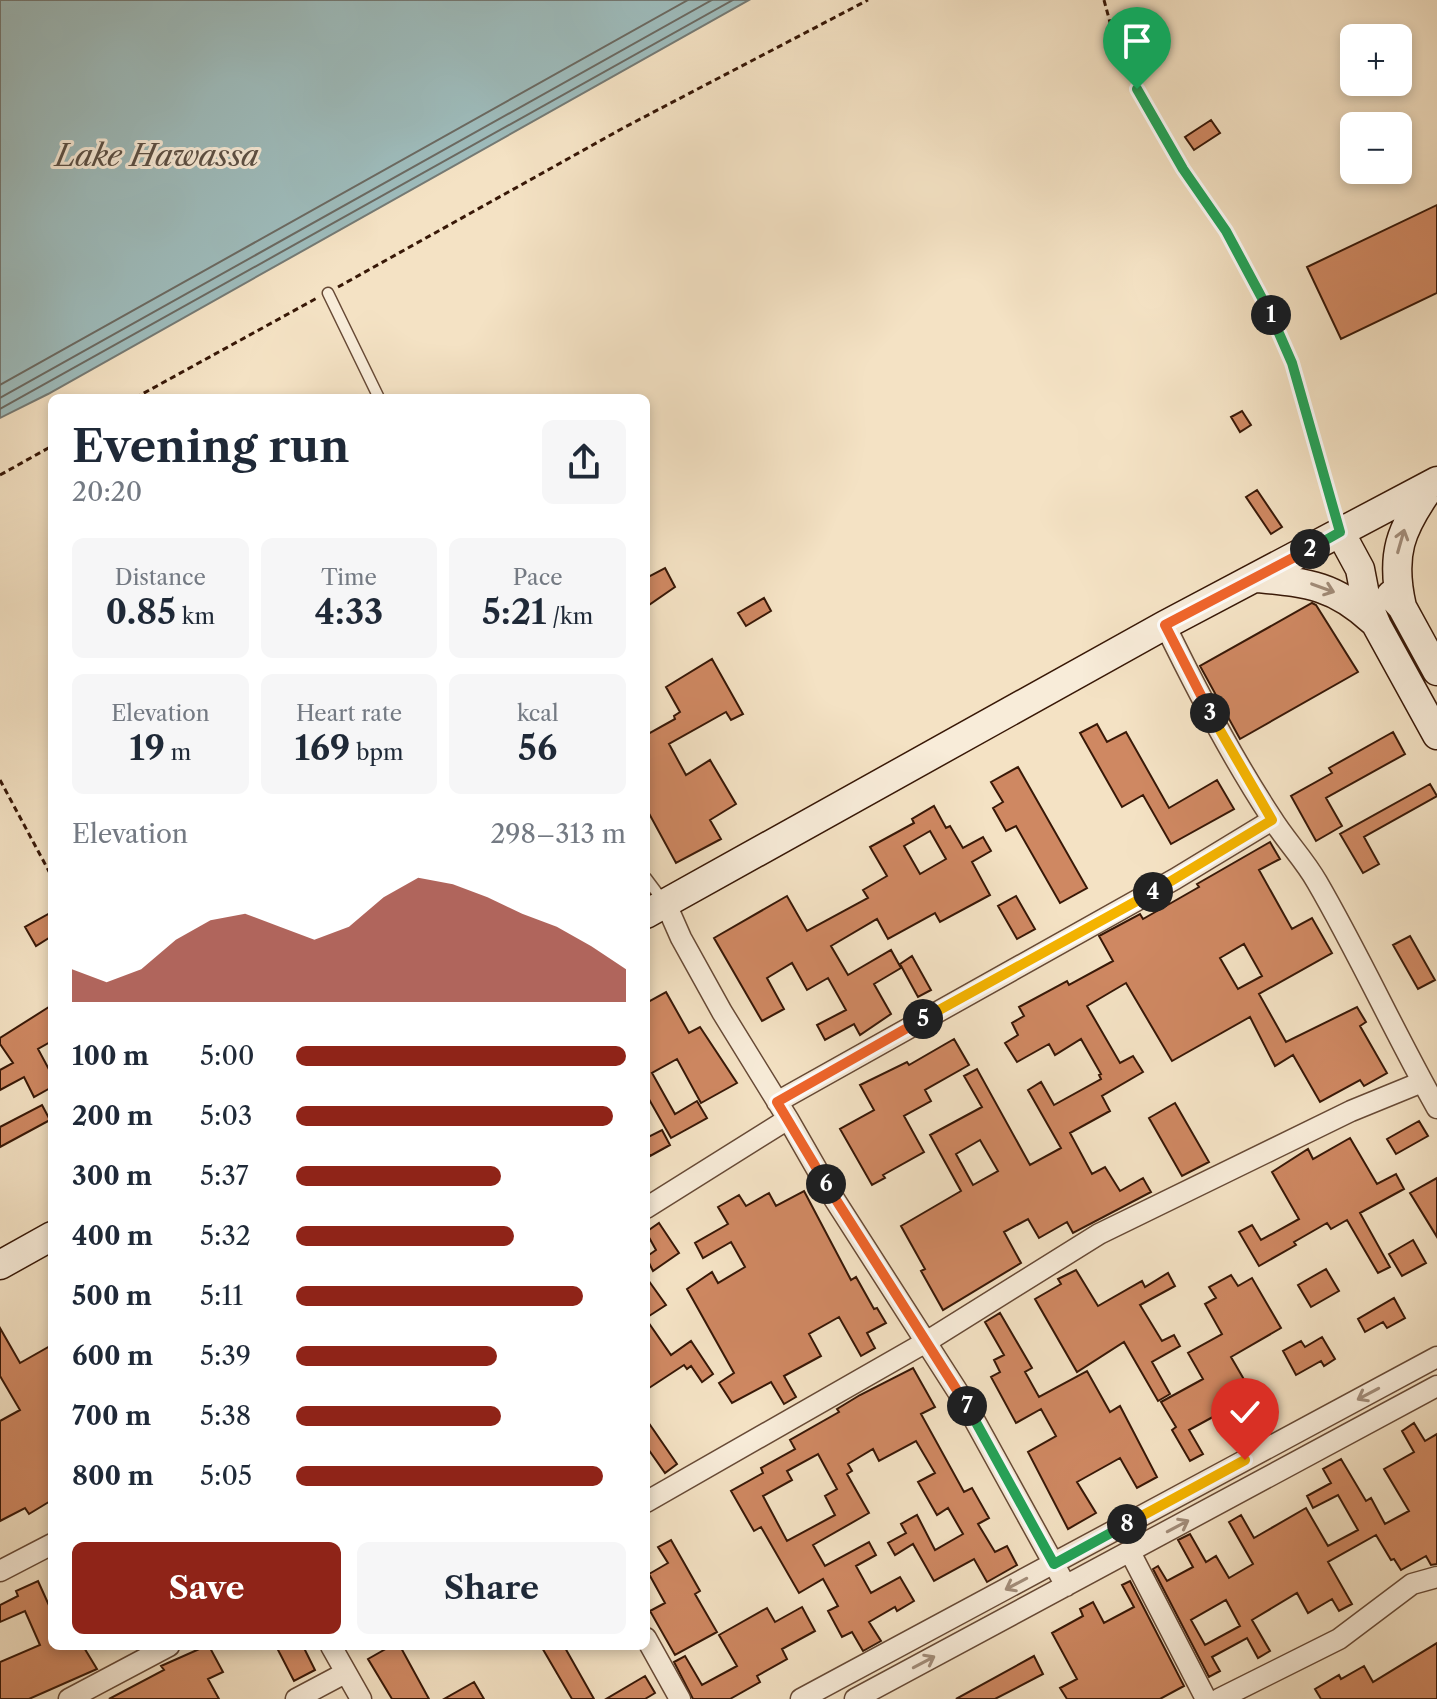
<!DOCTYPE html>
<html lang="en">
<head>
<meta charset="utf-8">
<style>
  :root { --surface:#fff; --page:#f6f6f7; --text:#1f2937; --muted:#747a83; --accent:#8f2418 }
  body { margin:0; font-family:"Libre Caslon Text",serif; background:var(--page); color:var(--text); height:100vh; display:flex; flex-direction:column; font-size:30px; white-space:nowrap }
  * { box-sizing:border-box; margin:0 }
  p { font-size:26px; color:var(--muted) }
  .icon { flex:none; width:44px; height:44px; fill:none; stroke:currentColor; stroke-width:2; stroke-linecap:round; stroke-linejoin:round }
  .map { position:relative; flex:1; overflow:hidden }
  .sheet { position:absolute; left:48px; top:394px; width:602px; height:1256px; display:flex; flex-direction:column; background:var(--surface); border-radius:12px; box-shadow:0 4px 12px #0003 }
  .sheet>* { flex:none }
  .tools { position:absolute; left:1340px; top:24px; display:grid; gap:16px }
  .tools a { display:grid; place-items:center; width:72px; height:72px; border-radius:12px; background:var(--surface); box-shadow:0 4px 12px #0003; font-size:40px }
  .pin { position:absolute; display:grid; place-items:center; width:68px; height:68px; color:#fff; margin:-82px -34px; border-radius:50% 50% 50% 0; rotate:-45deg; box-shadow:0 0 8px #0007 }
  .pin .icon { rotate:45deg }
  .km { position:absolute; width:40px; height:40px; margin:-20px; border-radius:50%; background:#222; color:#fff; font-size:22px; line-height:40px; text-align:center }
  .round { display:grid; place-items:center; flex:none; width:84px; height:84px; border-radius:12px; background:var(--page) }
  .headline { display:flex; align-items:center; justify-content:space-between; height:136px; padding:0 24px }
  h1 { font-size:44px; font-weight:700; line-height:60px }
  .figures { display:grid; grid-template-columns:repeat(3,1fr); gap:12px; height:136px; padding:8px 24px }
  .figures div { display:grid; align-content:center; border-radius:12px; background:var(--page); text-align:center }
  .figures b { font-size:34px; font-weight:700 }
  .figures small { font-size:22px; font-weight:400 }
  .figures p { font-size:22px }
  .chart { height:224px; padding:16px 24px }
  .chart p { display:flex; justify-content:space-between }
  .chart svg { width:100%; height:144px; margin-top:8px; fill:var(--accent); opacity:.7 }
  .primary-button { display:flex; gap:16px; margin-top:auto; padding:16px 24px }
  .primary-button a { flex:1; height:92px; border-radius:12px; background:var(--accent); color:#fff; font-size:32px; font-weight:700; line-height:92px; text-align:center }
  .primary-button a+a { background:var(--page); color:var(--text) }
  ul { padding:0 24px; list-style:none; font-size:26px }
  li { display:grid; grid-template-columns:128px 96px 1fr; align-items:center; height:60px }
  li i { height:20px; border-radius:10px; background:var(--accent) }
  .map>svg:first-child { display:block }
</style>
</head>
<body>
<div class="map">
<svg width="1437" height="1699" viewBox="0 0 1437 1699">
  <rect width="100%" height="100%" fill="#f4e2c4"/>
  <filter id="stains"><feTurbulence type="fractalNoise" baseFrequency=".0025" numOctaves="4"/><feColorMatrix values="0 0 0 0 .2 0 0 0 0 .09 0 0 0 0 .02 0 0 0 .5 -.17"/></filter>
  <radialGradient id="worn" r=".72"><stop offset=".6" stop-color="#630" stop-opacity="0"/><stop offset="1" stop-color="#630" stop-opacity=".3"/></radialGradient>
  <path fill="#9ebcbc" stroke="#757a74" stroke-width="2" d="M 0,0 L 749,0 L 48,394 L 0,418 Z"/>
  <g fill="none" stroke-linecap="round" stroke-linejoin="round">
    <path stroke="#6b6a62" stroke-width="2" d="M 0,385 L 688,0
      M 0,398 L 712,0
      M 0,409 L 733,0"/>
  </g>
  <path fill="#cf8862" stroke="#381807" stroke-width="2" fill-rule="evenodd" d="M 1211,120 L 1220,133 L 1194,150 L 1185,137 Z
    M 1437,205 L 1437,293 L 1341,339 L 1307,267 Z
    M 1242,411 L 1251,425 L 1240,432 L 1231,417 Z
    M 1257,490 L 1282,527 L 1271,534 L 1246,497 Z
    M 665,568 L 675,587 L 646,607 L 646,578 Z
    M 764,598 L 771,611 L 746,626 L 738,613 Z
    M 1312,603 L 1316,605 L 1358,672 L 1240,739 L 1200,666 Z
    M 712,659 L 743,714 L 731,720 L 726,712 L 669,744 L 686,775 L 710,760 L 736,804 L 710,820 L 721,839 L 676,863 L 646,808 L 646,735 L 675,719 L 674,716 L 680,712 L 666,687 Z
    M 1097,724 L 1107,742 L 1126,732 L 1169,808 L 1217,780 L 1234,809 L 1171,844 L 1143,795 L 1122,807 L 1080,733 Z
    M 1393,732 L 1405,754 L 1326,798 L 1342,826 L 1316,841 L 1291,796 L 1332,773 L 1329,768 Z
    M 1018,767 L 1087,888 L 1060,903 L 1016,826 L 1006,831 L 993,808 L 1003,802 L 991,782 Z
    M 1430,784 L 1437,796 L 1364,837 L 1379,864 L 1363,873 L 1340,834 Z
    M 934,806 L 946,828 L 950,826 L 963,848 L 983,837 L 991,851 L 972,862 L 990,895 L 940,922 L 935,913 L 888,939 L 877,919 L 831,946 L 848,975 L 891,950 L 901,968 L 874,984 L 891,1014 L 860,1035 L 854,1024 L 825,1040 L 817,1025 L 846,1010 L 828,978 L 807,990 L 792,963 L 767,978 L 784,1009 L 762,1021 L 714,938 L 787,896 L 807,931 L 868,898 L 863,890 L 887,876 L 870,847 L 914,823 L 912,819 ZM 930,831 L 946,859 L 920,874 L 904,846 Z
    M 1270,842 L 1280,859 L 1259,870 L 1292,929 L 1312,918 L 1332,953 L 1259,994 L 1286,1042 L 1357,1007 L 1366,1022 L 1360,1026 L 1387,1073 L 1364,1086 L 1360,1080 L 1320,1102 L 1293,1055 L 1275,1066 L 1250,1017 L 1172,1061 L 1126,983 L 1087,1006 L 1120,1063 L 1133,1056 L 1143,1072 L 1102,1096 L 1110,1111 L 1070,1133 L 1092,1174 L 1105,1167 L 1120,1191 L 1143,1178 L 1151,1192 L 1073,1233 L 1067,1222 L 1039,1238 L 1028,1219 L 1004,1232 L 1021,1263 L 943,1310 L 921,1271 L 925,1269 L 901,1226 L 961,1191 L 930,1135 L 982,1107 L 964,1076 L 977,1069 L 1030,1165 L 1061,1148 L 1028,1090 L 1041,1082 L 1054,1105 L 1101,1079 L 1099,1075 L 1101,1074 L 1081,1039 L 1055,1055 L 1049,1044 L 1017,1062 L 1005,1043 L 1018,1035 L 1012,1023 L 1024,1016 L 1019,1007 L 1067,981 L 1069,985 L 1113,961 L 1099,936 L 1140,914 L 1143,919 L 1199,887 L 1197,884 ZM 1244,944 L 1262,976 L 1238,989 L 1220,958 ZM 980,1140 L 998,1171 L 973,1185 L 956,1154 Z
    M 1016,896 L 1035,929 L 1017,939 L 998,906 Z
    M 52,912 L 52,936 L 36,946 L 25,927 Z
    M 1410,936 L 1435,980 L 1418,989 L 1393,945 Z
    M 912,956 L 931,990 L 918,997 L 900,964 Z
    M 666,992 L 689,1033 L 700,1027 L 737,1083 L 701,1103 L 677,1059 L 652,1073 L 675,1114 L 697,1101 L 707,1118 L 671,1138 L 646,1094 L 646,1003 Z
    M 52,1005 L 52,1041 L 38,1049 L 52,1075 L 52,1087 L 34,1097 L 24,1077 L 0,1090 L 0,1070 L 13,1063 L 0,1044 L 0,1038 Z
    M 954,1039 L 969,1065 L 925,1090 L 931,1101 L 904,1116 L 924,1152 L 883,1175 L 885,1178 L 872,1185 L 840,1129 L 874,1110 L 860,1085 L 907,1062 L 909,1065 Z
    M 1175,1103 L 1209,1162 L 1182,1176 L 1149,1118 Z
    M 42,1105 L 50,1120 L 0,1147 L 0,1127 Z
    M 1419,1121 L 1428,1136 L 1396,1154 L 1387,1139 Z
    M 662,1130 L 670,1145 L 650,1156 L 646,1148 L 646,1138 Z
    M 1350,1138 L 1377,1184 L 1396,1174 L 1404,1189 L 1360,1213 L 1390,1267 L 1378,1273 L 1347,1220 L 1331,1229 L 1327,1223 L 1294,1242 L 1296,1245 L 1259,1266 L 1239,1232 L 1252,1225 L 1261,1240 L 1299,1219 L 1272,1172 L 1308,1149 L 1313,1159 Z
    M 1437,1178 L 1437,1237 L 1410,1193 Z
    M 804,1191 L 851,1280 L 856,1277 L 874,1309 L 877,1308 L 886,1323 L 867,1333 L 875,1348 L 861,1356 L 839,1317 L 809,1334 L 821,1356 L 784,1376 L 796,1397 L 784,1404 L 771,1382 L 732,1403 L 719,1383 L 734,1373 L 687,1289 L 712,1272 L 718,1283 L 745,1267 L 731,1242 L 703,1258 L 695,1243 L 728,1224 L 718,1207 L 739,1195 L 746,1206 L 769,1193 L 776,1206 Z
    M 659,1223 L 679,1253 L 653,1271 L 646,1257 L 656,1250 L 646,1232 Z
    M 1413,1240 L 1426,1263 L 1402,1276 L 1389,1254 Z
    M 1326,1269 L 1339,1291 L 1311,1307 L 1298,1285 Z
    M 1076,1270 L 1098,1306 L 1142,1281 L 1145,1287 L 1168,1273 L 1175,1286 L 1140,1305 L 1162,1341 L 1174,1335 L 1180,1346 L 1152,1362 L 1170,1394 L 1158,1401 L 1124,1342 L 1077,1372 L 1035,1299 L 1061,1284 L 1058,1279 Z
    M 1231,1275 L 1238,1286 L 1252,1278 L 1281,1328 L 1231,1357 L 1249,1388 L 1218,1405 L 1222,1412 L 1189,1430 L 1203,1454 L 1190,1461 L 1172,1430 L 1176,1427 L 1161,1402 L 1203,1379 L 1188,1353 L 1222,1334 L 1205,1304 L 1216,1298 L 1209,1287 Z
    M 646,1277 L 666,1305 L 646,1318 Z
    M 1394,1298 L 1405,1318 L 1387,1328 L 1383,1322 L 1365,1332 L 1358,1319 Z
    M 1000,1313 L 1032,1368 L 1025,1372 L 1039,1397 L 1087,1371 L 1110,1412 L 1120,1406 L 1157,1477 L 1137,1488 L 1120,1458 L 1077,1482 L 1096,1513 L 1068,1529 L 1028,1452 L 1056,1436 L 1041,1409 L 1016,1423 L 991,1377 L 1000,1372 L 994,1360 L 1004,1355 L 985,1322 Z
    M 646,1319 L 671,1355 L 691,1341 L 713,1374 L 702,1382 L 691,1366 L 687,1369 L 684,1365 L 646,1390 Z
    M 0,1328 L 20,1363 L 52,1345 L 52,1500 L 29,1514 L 25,1508 L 0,1521 L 0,1421 L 20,1410 L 0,1376 Z
    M 1322,1337 L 1335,1359 L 1324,1366 L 1321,1361 L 1296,1375 L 1283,1351 L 1301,1341 L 1305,1347 Z
    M 913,1368 L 935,1407 L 921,1414 L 964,1492 L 972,1488 L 989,1518 L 978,1524 L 995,1552 L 1007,1546 L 1017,1565 L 987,1582 L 974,1559 L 934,1581 L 913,1544 L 895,1555 L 888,1543 L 906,1533 L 901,1524 L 917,1515 L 935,1550 L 963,1534 L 948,1508 L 937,1515 L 918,1482 L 935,1473 L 916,1441 L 879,1461 L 873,1449 L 848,1464 L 852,1471 L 847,1474 L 869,1513 L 813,1545 L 825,1566 L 869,1542 L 876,1555 L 856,1566 L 871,1593 L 900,1577 L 914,1601 L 897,1611 L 895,1607 L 869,1622 L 881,1641 L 863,1651 L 852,1632 L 842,1637 L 828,1611 L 838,1606 L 823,1579 L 799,1593 L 761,1527 L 754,1531 L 731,1491 L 763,1473 L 761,1468 L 795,1449 L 790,1440 L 839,1412 L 837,1409 L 860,1395 ZM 818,1454 L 837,1489 L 825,1496 L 835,1515 L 787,1541 L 763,1496 L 792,1480 L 787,1471 Z
    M 646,1419 L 677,1464 L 665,1473 L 646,1446 Z
    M 1414,1423 L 1425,1441 L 1437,1434 L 1437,1564 L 1431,1565 L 1426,1556 L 1401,1570 L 1394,1559 L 1391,1560 L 1376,1535 L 1328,1562 L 1352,1604 L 1339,1611 L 1332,1599 L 1308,1613 L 1297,1593 L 1252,1620 L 1270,1651 L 1258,1658 L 1247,1638 L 1212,1657 L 1220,1671 L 1209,1677 L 1153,1569 L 1158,1566 L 1167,1581 L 1193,1567 L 1178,1540 L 1190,1534 L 1206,1562 L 1216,1556 L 1229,1578 L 1253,1564 L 1229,1522 L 1241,1515 L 1254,1538 L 1306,1508 L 1328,1546 L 1358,1530 L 1338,1495 L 1313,1508 L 1307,1496 L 1331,1483 L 1323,1469 L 1341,1459 L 1366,1501 L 1371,1498 L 1385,1524 L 1409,1511 L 1384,1469 L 1414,1452 L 1402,1431 ZM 1226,1600 L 1240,1626 L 1205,1645 L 1191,1620 Z
    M 671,1540 L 700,1591 L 695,1594 L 717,1632 L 675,1655 L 650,1611 L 665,1603 L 649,1574 L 668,1563 L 658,1547 Z
    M 38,1581 L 52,1612 L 52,1646 L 83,1646 L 97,1669 L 29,1699 L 0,1699 L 0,1662 L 40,1645 L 25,1611 L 0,1622 L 0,1605 L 18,1596 L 16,1591 Z
    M 1130,1581 L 1184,1686 L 1160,1699 L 1067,1699 L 1060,1688 L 1077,1679 L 1052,1633 L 1083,1616 L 1080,1609 L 1093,1602 L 1104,1623 L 1134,1607 L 1122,1585 Z
    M 802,1607 L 815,1631 L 782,1649 L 787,1659 L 757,1676 L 760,1682 L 730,1699 L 693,1699 L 674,1662 L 685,1656 L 702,1685 L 737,1666 L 719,1635 L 767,1608 L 775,1622 Z
    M 1437,1643 L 1437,1699 L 1321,1699 L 1315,1689 L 1339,1675 L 1341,1679 L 1364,1666 L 1373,1682 Z
    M 206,1646 L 209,1646 L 223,1672 L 208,1679 L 219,1699 L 109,1699 L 164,1670 L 161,1666 Z
    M 276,1646 L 303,1646 L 315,1670 L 294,1681 Z
    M 391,1646 L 400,1646 L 429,1699 L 392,1699 L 368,1659 Z
    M 541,1646 L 564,1646 L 594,1699 L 572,1699 Z
    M 1034,1656 L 1043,1674 L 995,1699 L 956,1699 Z
    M 645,1676 L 655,1693 L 645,1699 L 606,1699 Z
    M 474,1682 L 484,1699 L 444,1699 Z"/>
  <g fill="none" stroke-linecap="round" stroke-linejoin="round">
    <g stroke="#674a36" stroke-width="13">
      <path id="lane" d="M 328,293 L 379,398
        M 646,878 L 664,902"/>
    </g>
    <g stroke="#674a36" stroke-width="23">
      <path id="street" d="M 1165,625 C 1197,691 1231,756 1271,817 C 1285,840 1304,859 1317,882 C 1360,956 1395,1034 1437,1108
        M 666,904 L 681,938 L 722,1012 L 788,1119 L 831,1194 L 965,1403 L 1066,1586
        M 777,1102 L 1175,879 L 1272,820
        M 646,1208 L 788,1119
        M 646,1502 L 926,1342 L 1099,1234 L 1351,1111 L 1422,1082
        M 1130,1552 L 1206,1699
        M 0,1571 L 52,1544
        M 646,1638 L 680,1699
        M 331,1646 L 361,1699
        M 69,1699 L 169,1646
        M 296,1699 L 345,1673
        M 801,1699 L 1437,1357
        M 855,1699 L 1437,1386
        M 1219,1699 L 1339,1639 L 1412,1584 L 1437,1577"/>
    </g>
    <g stroke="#381807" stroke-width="31">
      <path id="secondary" d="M 1340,532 L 1360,569 L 1366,600 L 1377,626 L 1437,735
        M 1258,578 C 1308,583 1334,585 1373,621
        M 1391,595 L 1402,607 L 1437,671
        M 1402,607 C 1390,555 1400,529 1431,486
        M 646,914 L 1165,625 L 1437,481
        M 0,1265 L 52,1236"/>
    </g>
    <path stroke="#381807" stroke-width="3" stroke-dasharray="6 4" stroke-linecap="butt" d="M 1104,0 L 1115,41 L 1137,89 L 1183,169 L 1226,231 L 1268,309 L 1292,363 L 1333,509
      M 338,287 L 625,127 L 868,0
      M 135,398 L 317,298
      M 0,475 L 52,446
      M 0,780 L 52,877"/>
    <use href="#lane" stroke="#f8ecd9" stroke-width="10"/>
    <use href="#street" stroke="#f8ecd9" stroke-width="20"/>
    <use href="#secondary" stroke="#f8ecd9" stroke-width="28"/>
  </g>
  <defs><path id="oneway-shaft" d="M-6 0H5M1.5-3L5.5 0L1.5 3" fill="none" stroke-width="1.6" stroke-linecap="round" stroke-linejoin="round" transform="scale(2)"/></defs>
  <g stroke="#a28d7a">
    <use href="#oneway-shaft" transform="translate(1401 541) rotate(-74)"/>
    <use href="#oneway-shaft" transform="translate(1323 588) rotate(20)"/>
    <use href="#oneway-shaft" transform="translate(1368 1394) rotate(152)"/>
    <use href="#oneway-shaft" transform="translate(1178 1526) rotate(-28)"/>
    <use href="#oneway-shaft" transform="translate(1016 1584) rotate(152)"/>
    <use href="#oneway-shaft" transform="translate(924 1662) rotate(-28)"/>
  </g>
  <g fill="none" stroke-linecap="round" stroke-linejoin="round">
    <g stroke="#fff" stroke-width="16">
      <path id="split-1" d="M 1137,89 L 1183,169 L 1226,231 L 1271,315"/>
    </g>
    <g stroke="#fff" stroke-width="16">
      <path id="split-2" d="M 1271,315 L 1292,363 L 1340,532 L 1310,549"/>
    </g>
    <g stroke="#fff" stroke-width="16">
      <path id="split-3" d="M 1210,713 L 1165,625 L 1310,549"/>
    </g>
    <g stroke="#fff" stroke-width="16">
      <path id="split-4" d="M 1153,892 L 1272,820 L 1210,713"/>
    </g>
    <g stroke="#fff" stroke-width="16">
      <path id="split-5" d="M 923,1019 L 1153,892"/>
    </g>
    <g stroke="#fff" stroke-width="16">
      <path id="split-6" d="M 826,1184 L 777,1102 L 923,1019"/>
    </g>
    <g stroke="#fff" stroke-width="16">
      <path id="split-7" d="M 826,1184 L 967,1406"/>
    </g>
    <g stroke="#fff" stroke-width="16">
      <path id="split-8" d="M 967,1406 L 1054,1564 L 1127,1524"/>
    </g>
    <g stroke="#fff" stroke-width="16">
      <path id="split-9" d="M 1127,1524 L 1245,1460"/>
    </g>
    <use href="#split-1" stroke="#22a559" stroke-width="10"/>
    <use href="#split-2" stroke="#22a559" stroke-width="10"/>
    <use href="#split-3" stroke="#f0652b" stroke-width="10"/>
    <use href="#split-4" stroke="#f5b400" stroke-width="10"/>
    <use href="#split-5" stroke="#f5b400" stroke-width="10"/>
    <use href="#split-6" stroke="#f0652b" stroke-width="10"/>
    <use href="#split-7" stroke="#f0652b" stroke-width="10"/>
    <use href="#split-8" stroke="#22a559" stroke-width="10"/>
    <use href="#split-9" stroke="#f5b400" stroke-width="10"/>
  </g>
  <g text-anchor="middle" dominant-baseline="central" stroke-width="6" stroke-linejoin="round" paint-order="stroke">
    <g font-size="30" font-style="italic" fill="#5c5146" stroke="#f8ecd9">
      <text x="157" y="155">Lake Hawassa</text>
    </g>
  </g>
  <rect width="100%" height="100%" filter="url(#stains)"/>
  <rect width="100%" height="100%" fill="url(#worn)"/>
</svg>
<div class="tools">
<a>+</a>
<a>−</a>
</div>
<div class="pin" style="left:1137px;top:89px;background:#1e9e55"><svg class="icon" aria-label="arrive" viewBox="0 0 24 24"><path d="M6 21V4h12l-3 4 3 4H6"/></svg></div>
<div class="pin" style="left:1245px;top:1460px;background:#d93025"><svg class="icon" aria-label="check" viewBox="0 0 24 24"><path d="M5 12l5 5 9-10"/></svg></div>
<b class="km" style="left:1271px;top:315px">1</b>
<b class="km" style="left:1310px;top:549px">2</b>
<b class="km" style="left:1210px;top:713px">3</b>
<b class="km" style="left:1153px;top:892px">4</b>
<b class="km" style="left:923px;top:1019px">5</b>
<b class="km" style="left:826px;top:1184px">6</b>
<b class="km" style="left:967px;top:1406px">7</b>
<b class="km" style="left:1127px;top:1524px">8</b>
<section class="sheet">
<div class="headline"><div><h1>Evening run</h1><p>20:20</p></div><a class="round"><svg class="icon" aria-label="share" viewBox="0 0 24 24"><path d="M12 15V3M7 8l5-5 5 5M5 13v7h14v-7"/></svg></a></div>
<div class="figures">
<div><p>Distance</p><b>0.85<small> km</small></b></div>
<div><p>Time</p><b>4:33</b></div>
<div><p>Pace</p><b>5:21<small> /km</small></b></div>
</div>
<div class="figures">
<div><p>Elevation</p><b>19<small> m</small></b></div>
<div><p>Heart rate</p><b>169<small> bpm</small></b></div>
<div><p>kcal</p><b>56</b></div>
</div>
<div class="chart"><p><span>Elevation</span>298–313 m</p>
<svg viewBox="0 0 160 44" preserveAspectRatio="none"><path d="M0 44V34L10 38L20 34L30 25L40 19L50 17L60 21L70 25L80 21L90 12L100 6L110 8L120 12L130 17L140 21L150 27L160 34V44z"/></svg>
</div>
<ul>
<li><b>100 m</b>5:00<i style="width:100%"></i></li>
<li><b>200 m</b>5:03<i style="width:96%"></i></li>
<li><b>300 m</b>5:37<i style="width:62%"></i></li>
<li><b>400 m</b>5:32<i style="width:66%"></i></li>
<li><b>500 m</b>5:11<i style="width:87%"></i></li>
<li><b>600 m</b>5:39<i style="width:61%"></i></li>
<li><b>700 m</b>5:38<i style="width:62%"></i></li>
<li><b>800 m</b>5:05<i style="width:93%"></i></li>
</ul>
<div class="primary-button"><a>Save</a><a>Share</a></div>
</section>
</div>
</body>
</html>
